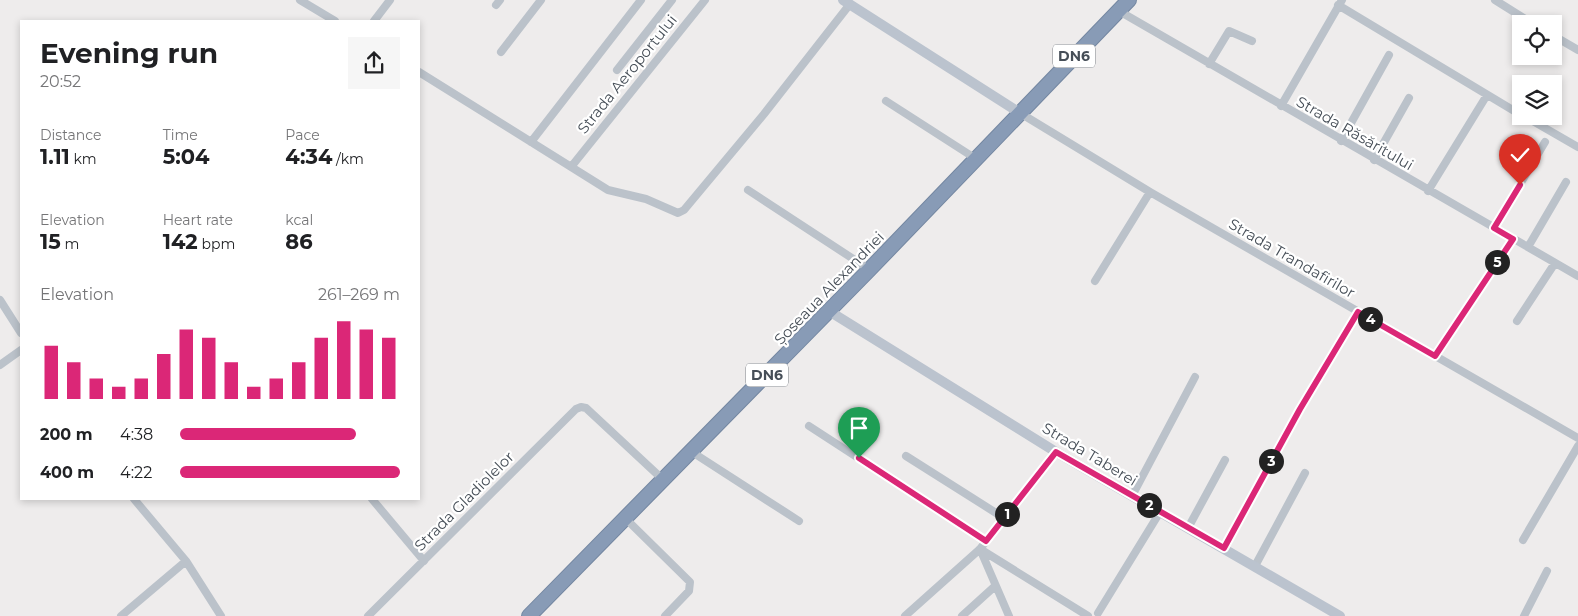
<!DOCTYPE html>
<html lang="en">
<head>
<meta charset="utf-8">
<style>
  :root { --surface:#fff; --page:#f6f6f6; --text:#202124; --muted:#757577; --accent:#db2777 }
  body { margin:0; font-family:Montserrat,sans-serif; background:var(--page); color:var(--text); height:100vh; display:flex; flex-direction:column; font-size:19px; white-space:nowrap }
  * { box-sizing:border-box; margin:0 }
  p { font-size:16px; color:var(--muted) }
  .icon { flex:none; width:28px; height:28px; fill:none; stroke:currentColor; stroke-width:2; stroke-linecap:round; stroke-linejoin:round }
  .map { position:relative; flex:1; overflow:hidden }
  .drawer { position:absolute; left:20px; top:20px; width:400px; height:480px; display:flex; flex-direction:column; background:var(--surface); border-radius:0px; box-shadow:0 2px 8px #0003 }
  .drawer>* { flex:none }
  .fabs { position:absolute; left:1512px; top:15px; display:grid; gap:10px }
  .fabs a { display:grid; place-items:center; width:50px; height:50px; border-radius:0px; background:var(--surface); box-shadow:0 2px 8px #0003; font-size:25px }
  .pin { position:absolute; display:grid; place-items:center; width:42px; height:42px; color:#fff; margin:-51px -21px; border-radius:50% 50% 50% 0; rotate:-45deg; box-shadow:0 0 5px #0007 }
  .pin .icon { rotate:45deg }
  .km { position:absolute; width:25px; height:25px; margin:-12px; border-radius:50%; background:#222; color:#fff; font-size:14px; line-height:25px; text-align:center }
  .round { display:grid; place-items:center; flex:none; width:52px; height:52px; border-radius:0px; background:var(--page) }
  .headline { display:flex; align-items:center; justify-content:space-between; height:85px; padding:0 20px }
  h1 { font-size:28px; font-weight:700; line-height:38px }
  .stats { display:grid; grid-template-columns:repeat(3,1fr); gap:8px; height:85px; padding:5px 20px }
  .stats div { display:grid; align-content:center }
  .stats b { font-size:21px; font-weight:700 }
  .stats small { font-size:14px; font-weight:400 }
  .stats p { font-size:14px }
  .chart { height:140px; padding:10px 20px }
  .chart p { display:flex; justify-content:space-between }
  .chart svg { width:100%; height:90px; margin-top:5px; stroke:var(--accent); stroke-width:6 }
  ul { padding:0 20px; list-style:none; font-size:16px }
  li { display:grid; grid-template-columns:80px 60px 1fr; align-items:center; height:38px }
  li i { height:12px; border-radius:6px; background:var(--accent) }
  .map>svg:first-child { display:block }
</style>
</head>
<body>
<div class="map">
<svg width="1578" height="616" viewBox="0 0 1578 616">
  <rect width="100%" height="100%" fill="#eeecec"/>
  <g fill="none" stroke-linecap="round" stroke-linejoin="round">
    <g stroke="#7487a1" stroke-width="16">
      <path id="highway" d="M 529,616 L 870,269 L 1129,0"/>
    </g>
    <path stroke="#bbc2ca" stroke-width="8" d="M 300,0 L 335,21
      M 1495,0 L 1533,24
      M 496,5 L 500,0
      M 1338,5 L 1521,115
      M 1119,11 L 1578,276
      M 374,21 L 390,0
      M 1554,36 L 1578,50
      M 501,52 L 541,0
      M 1209,64 L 1229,31 L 1252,41
      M 617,70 L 672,0
      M 419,72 L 608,190 L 646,199 L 678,213 L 684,210 L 764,114 L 850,4
      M 886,101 L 970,155
      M 1281,106 L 1342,0
      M 1020,113 L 1150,192 L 1578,438
      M 1524,116 L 1578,147
      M 1341,141 L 1389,55
      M 531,142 L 641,0
      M 1374,160 L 1409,98
      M 571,167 L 705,0
      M 748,190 L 864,266
      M 1428,191 L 1487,95
      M 1494,228 L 1545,142
      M 1528,247 L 1566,182
      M 1095,281 L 1150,192
      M 0,300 L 21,333
      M 1517,321 L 1555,263
      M 1435,356 L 1513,239
      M 0,365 L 21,350
      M 809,426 L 986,541
      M 692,452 L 799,521
      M 906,456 L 1004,518
      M 1132,496 L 1195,377
      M 134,499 L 186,561 L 221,616
      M 372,499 L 424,561
      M 625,518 L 690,582 L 689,591 L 665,616
      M 1188,528 L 1225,460
      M 1523,540 L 1578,446
      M 980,549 L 1088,616
      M 980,549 L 1009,616
      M 1224,549 L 1300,409 L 1358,312
      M 1255,566 L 1305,473
      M 1098,613 L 1160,512
      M 121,616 L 186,561
      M 368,616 L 576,409 L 581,407 L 586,408 L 658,475
      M 905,616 L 980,549 L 1056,452
      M 962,616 L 994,587
      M 1524,616 L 1547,571"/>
    <path stroke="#bbc3ce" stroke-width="10" d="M 843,0 L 1020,113
      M 829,311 L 1056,452 L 1340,616"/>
    <use href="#highway" stroke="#889bb6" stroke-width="14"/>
  </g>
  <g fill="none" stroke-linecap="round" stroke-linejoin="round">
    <g stroke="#fff" stroke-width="10">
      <path id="route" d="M 859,458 L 986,541 L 1056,452 L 1224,548 L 1300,409 L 1358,312 L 1435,356 L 1513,239 L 1494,228 L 1520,185"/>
    </g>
    <use href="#route" stroke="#db2777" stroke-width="6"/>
  </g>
  <g text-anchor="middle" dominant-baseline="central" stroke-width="4.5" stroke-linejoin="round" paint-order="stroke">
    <g fill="#fff" stroke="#7e8389" stroke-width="1">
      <rect x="1053" y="44.5" width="42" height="23" rx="4"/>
      <rect x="746" y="363.5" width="42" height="23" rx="4"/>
    </g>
    <g font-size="14" font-weight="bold" fill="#464e57">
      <text x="1074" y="56">DN6</text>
      <text x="767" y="375">DN6</text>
    </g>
    <g font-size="15" fill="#464e57" stroke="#fff">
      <text transform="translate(627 74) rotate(-51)">Strada Aeroportului</text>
      <text transform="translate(1355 133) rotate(30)">Strada Răsăritului</text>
      <text transform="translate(1292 258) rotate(30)">Strada Trandafirilor</text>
      <text transform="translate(829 288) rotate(-46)">Șoseaua Alexandriei</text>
      <text transform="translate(1090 454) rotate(31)">Strada Taberei</text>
      <text transform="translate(464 501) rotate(-45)">Strada Gladiolelor</text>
    </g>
  </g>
</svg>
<div class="fabs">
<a><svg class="icon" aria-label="locate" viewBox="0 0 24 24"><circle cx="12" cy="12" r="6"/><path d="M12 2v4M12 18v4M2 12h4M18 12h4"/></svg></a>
<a><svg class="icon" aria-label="layers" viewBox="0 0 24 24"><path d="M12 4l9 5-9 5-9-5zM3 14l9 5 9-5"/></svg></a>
</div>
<div class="pin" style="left:859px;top:458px;background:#1e9e55"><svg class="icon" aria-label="arrive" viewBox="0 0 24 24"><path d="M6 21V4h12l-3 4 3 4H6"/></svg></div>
<div class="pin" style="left:1520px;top:185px;background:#d93025"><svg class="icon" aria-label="check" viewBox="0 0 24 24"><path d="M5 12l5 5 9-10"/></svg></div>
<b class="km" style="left:1007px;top:514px">1</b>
<b class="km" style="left:1149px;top:505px">2</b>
<b class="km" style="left:1271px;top:461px">3</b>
<b class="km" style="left:1370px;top:319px">4</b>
<b class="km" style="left:1497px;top:262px">5</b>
<section class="drawer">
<div class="headline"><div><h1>Evening run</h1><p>20:52</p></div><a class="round"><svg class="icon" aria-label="share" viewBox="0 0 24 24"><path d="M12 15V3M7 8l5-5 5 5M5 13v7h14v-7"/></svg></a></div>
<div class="stats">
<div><p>Distance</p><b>1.11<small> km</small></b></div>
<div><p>Time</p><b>5:04</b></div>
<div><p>Pace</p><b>4:34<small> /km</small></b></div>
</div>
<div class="stats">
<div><p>Elevation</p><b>15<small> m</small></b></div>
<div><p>Heart rate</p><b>142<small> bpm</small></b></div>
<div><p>kcal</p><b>86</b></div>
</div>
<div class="chart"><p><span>Elevation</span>261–269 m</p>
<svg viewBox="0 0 160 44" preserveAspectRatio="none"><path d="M5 44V18M15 44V26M25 44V34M35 44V38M45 44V34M55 44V22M65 44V10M75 44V14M85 44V26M95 44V38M105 44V34M115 44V26M125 44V14M135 44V6M145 44V10M155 44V14"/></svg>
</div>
<ul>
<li><b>200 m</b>4:38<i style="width:80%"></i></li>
<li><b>400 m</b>4:22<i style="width:100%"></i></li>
</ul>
</section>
</div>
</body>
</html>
